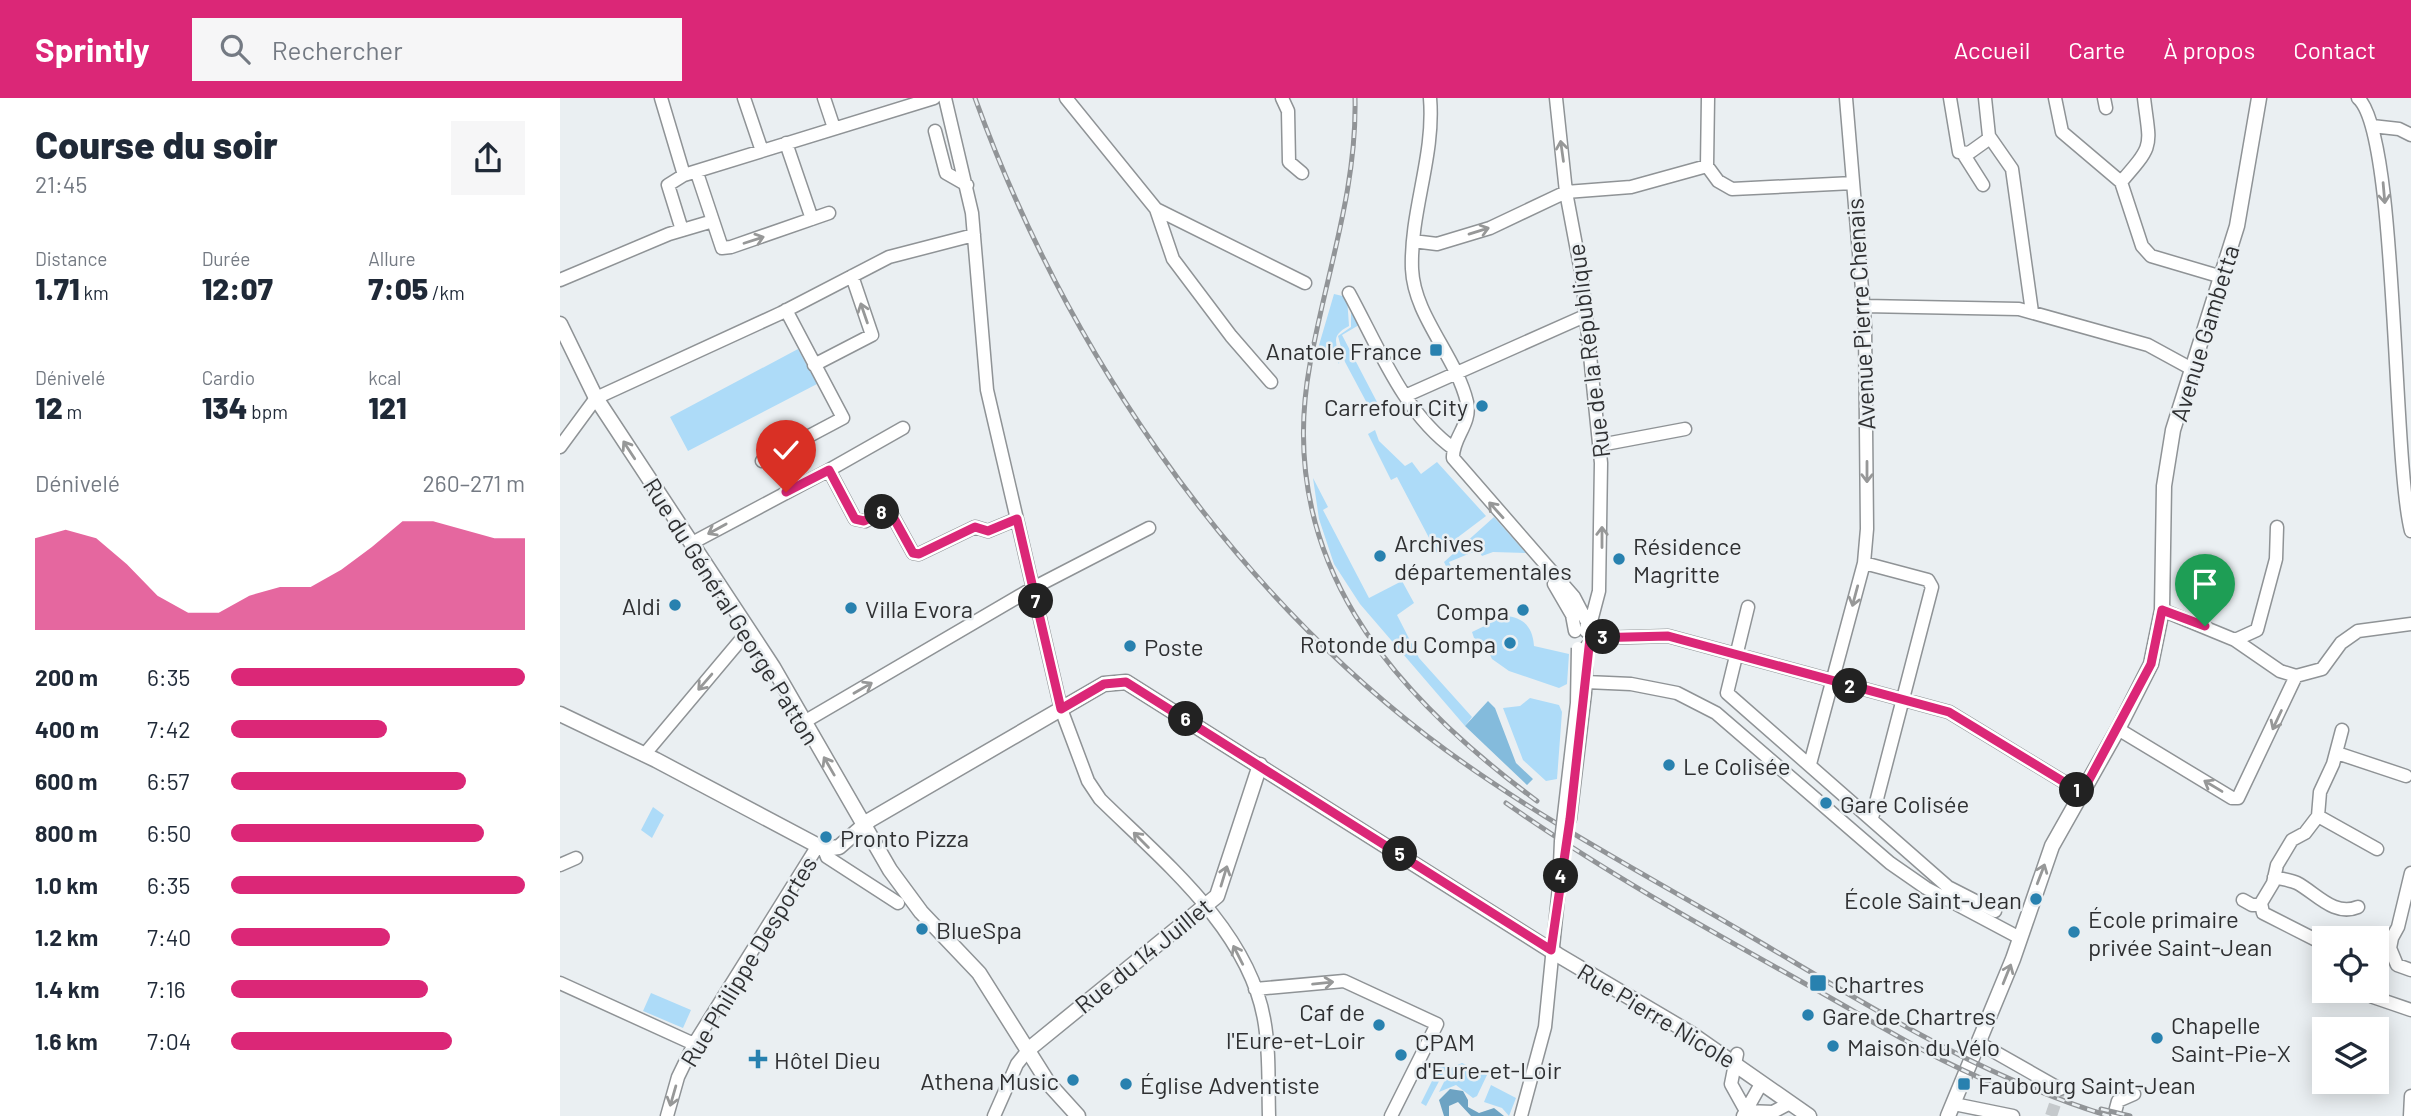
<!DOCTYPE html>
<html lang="fr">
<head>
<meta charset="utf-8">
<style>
  :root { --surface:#fff; --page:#f6f6f7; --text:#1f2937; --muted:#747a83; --accent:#db2777 }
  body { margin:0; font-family:Barlow,sans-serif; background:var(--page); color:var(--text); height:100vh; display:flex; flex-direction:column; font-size:26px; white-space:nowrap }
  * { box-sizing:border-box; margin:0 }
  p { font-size:23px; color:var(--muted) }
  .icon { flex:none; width:38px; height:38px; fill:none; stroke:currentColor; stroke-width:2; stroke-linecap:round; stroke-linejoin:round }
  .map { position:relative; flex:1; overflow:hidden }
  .drawer { display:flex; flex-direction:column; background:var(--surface); width:560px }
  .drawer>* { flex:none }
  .controls { position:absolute; left:1752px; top:828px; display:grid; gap:14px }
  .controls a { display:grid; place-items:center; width:77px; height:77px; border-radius:0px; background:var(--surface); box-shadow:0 4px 18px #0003; font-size:35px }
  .pin { position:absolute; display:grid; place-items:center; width:60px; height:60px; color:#fff; margin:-72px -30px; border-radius:50% 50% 50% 0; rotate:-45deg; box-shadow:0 0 7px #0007 }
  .pin .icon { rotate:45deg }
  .km { position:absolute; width:35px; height:35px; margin:-18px; border-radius:50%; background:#222; color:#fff; font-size:19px; line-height:35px; text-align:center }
  .round { display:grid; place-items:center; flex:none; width:74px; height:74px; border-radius:0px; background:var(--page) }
  .overview { display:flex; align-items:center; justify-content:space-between; height:119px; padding:0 35px }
  h1 { font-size:38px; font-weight:800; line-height:52px }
  .figures { display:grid; grid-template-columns:repeat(3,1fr); gap:10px; height:119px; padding:7px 35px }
  .figures div { display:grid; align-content:center }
  .figures b { font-size:30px; font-weight:800 }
  .figures small { font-size:19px; font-weight:400 }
  .figures p { font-size:19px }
  .chart { height:196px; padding:14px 35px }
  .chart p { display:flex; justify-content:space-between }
  .chart svg { width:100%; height:126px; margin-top:7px; fill:var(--accent); opacity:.7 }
  ul { padding:0 35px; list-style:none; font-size:23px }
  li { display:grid; grid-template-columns:112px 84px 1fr; align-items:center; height:52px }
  li i { height:18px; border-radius:9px; background:var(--accent) }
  header { display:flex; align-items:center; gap:42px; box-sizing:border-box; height:98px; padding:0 35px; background:var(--accent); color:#fff }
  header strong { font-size:33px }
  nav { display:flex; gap:38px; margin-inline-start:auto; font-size:24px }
  .search { width:490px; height:63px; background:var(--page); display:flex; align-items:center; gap:18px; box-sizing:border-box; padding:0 24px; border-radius:0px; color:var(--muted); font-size:26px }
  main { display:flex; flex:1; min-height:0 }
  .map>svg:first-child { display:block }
</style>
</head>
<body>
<header>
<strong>Sprintly</strong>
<div class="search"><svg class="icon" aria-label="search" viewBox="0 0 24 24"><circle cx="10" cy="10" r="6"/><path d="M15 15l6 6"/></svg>Rechercher</div>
<nav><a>Accueil</a><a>Carte</a><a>À propos</a><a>Contact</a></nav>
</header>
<main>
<section class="drawer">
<div class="overview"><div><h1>Course du soir</h1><p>21:45</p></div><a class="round"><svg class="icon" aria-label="share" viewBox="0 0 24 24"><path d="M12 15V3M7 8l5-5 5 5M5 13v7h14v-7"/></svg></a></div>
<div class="figures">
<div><p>Distance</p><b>1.71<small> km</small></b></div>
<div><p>Durée</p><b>12:07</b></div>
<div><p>Allure</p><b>7:05<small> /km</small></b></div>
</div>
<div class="figures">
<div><p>Dénivelé</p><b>12<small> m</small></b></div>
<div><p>Cardio</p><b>134<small> bpm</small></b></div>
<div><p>kcal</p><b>121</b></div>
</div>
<div class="chart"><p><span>Dénivelé</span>260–271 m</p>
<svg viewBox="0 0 160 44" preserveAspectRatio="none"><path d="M0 44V12L10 9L20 12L30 21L40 32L50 38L60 38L70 32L80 29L90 29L100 23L110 15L120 6L130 6L140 9L150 12L160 12V44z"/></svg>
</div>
<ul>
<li><b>200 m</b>6:35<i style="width:100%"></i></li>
<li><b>400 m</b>7:42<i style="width:53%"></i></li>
<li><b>600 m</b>6:57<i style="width:80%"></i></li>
<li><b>800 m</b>6:50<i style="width:86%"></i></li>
<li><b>1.0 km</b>6:35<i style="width:100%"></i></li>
<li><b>1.2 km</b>7:40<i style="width:54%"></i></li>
<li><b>1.4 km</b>7:16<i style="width:67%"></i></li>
<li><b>1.6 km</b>7:04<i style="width:75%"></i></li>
</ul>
</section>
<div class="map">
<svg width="1851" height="1018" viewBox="0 0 1851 1018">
  <rect width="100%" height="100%" fill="#eaeff2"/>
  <path fill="#addbf8" d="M 774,196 L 787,199 L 789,228 C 766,240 781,247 779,266 L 770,248 L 757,254 Z
    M 791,211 L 799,227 L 782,237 L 817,304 L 809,309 L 785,264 L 778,238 L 791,229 Z
    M 238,251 L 257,286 L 128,353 L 110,319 Z
    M 815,332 L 819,343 L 845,368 L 852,364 L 861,376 L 877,364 L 926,418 L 877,455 L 837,379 L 831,382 L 808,336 Z
    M 753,380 L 768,409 L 763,412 L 809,500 L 842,483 L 854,505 L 837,517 L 859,560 L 912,619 L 905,628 L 800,506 L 774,466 L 759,421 Z
    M 934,419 L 966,455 L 933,454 L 922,458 L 918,452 L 889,464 L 892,471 L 888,472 L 884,464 Z
    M 945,518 C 964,519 973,530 974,548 L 1009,556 L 1007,586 L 999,590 L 949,573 L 932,561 L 926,549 L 914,540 L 912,534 Z
    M 970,600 L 999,607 L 1002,614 L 997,681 L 986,683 L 963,662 L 943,610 L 960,608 Z
    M 93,709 L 104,717 L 92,740 L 81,732 Z
    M 91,895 L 131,912 L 123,930 L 83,913 Z
    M 881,965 L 887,968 L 866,1008 L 861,1005 Z
    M 902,965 L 927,977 L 917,998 L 913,1000 L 896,987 L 879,994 L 891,970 Z
    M 931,987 L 956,1000 L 949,1018 L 942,1010 L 924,1004 Z"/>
  <path fill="#84bbdc" d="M 928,603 L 935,610 L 956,665 L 973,681 L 967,687 L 905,628 Z"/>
  <path fill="#6da3c3" d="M 890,991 L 903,993 L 908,1002 L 908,1009 L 919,1015 L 934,1010 L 944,1018 L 911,1018 L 898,1004 L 889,1008 L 889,1018 L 884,1018 L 879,1002 Z"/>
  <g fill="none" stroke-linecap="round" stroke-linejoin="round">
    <path stroke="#c5c9cc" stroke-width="12" stroke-dasharray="12 6" stroke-linecap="butt" d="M 1491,1018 L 1500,991"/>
    <g stroke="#8f9396" stroke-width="15">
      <path id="minor" d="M 101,0 L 124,77
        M 184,0 L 202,53
        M 264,0 L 274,30
        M 385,0 L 412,115 L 427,292 L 501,611 L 528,683 L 540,701 C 602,762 688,831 704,921 C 710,953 708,986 709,1018
        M 506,0 L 596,111 L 745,185
        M 722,0 L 728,13 L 729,64 L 742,75
        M 870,0 C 875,58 850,113 852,171 C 854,218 896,258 907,304 C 912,326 892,340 893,360 L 1014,499 L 1027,524 L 1026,533
        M 996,0 L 1006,94 L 1022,179 L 1041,365 L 1039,493 L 1029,531
        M 1390,0 L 1399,54 L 1409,55 L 1430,40
        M 1425,0 L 1429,38 L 1452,71 L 1472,214
        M 1495,0 L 1502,34 L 1561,84 L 1582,148 L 1591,158 L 1662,179
        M 1544,0 L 1546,10
        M 1798,0 C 1838,35 1832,357 1851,433
        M 1812,28 L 1839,31 L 1851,37
        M 375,33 L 386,75 L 407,87
        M 226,45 L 252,121
        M 1404,57 L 1423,87
        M 1147,68 L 1148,0
        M 1561,84 C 1595,45 1590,50 1584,0
        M 596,111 L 613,161 L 671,238 L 711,284
        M 153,123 L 162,150 L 171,149 L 269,115
        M 122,132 L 108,87 L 124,77 L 374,0
        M 853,143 L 877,146 L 930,130 L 1006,94 L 1071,89 L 1147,68 L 1158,83 L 1172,91 L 1293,85
        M 0,182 L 109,136 L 153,123 L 137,75
        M 789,195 C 819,250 843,314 894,351
        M 1304,208 L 1459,211 L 1588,247 L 1632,271
        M 254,267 L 312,237 L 292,178
        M 845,298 L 1027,217
        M 1040,347 L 1125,331
        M 0,349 L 36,300 L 221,215 L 329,159 L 414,137
        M 202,363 L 283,320 L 226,212
        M 269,372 L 343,330
        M 132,445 L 269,372 L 295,421 L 305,423 L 324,413 L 331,415 L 353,455 L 359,456 L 415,429 L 428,433 L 457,421
        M 1304,465 L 1368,482 L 1372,489 L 1312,720
        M 994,486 L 1012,517 L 1015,533
        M 1188,509 L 1167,595 L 1388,789 L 1435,813
        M 1602,512 L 1675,542 L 1720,573 L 1736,578 L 1762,571 L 1781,545 L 1798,533 L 1851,526
        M 1038,540 L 1108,538 L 1389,614 L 1522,695
        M 1675,542 L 1697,532 L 1716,461 L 1717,429
        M 1026,584 L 1071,586 L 1117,595 L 1156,615 L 1330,765 L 1366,790 L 1460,840
        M 244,624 L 473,490 L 589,430
        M 1558,631 L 1672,700 L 1678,700 L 1736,578
        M 1777,655 L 1846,678
        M 84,657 L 189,532
        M 1250,666 L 1304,465 L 1307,431 L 1305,227 L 1286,0
        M 1758,718 L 1817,751
        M 1010,721 L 1025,595 L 1027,548
        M 264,751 L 267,759 L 338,805
        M 0,767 L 16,760
        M 1851,775 L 1838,829 L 1832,840 L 1830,850 L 1837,867 L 1851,872
        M 1714,779 C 1721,781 1730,782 1737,785 C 1756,795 1774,819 1798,809
        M 1683,802 L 1692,807 L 1701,807
        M 1764,846 L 1703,815 L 1701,805 L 1713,785 L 1717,767 L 1732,742 L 1745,735 L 1758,718 L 1760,694 L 1773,666 L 1782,632
        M 0,885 L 134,946
        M 695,891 L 784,883 L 877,926 L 831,1018
        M 1805,892 L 1813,899 L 1851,912
        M 1419,945 L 1500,991
        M 1177,956 L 1171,986 L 1186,1013 L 1213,1014 L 1230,1005
        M 1394,1006 L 1453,1018
        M 107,1018 L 118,979 L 134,946 L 257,749
        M 434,1018 L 457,966 L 469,951
        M 961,1018 L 985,929 L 999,789
        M 1183,1018 L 1201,986
        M 1554,1018 L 1558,1003 L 1574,996
        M 1850,1018 L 1851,998"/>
    </g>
    <g stroke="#8f9396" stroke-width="17">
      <path id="major" d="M 0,226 L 36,300 L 213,569 L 330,772 L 361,814 L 419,875 L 489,986 L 518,1018
        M 0,616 L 96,662 L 264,751 L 279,749 L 310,722 L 544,586 L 566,584 L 998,857 L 1130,935 L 1249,1018
        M 469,951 L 657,798 L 700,667
        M 1388,1018 L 1453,861 L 1492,748 L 1558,631 L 1591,566 L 1602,512 L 1604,388 L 1613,332 L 1677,128 L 1699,0"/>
    </g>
    <use href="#minor" stroke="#fff" stroke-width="12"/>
    <use href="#major" stroke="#fff" stroke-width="14"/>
    <g stroke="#919497" stroke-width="5">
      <path id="rail" d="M 415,0 C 503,244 660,478 867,638 C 965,713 1076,771 1183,834 C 1301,903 1417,978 1549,1018
        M 795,0 C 797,92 766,176 750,266 C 714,461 830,594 977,703
        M 946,705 C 1044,774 1149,832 1253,890 C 1314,924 1372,961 1437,987
        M 1541,1011 L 1570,1018"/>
    </g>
    <use href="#rail" stroke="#eaeff2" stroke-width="2.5" stroke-dasharray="8" stroke-linecap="butt"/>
    <g stroke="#8f9396" stroke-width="15" stroke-linecap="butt">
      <path id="minor-bridge" d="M 999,789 L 1001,743 L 1017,605 L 1018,550"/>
    </g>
    <use href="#minor-bridge" stroke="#fff" stroke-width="12"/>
  </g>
  <defs><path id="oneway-shaft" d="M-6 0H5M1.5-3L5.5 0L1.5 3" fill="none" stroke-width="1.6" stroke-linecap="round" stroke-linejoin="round" transform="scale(1.75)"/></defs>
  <g stroke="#979898">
    <use href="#oneway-shaft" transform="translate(1002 53) rotate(-98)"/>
    <use href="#oneway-shaft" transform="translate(1824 95) rotate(85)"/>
    <use href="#oneway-shaft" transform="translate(919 133) rotate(-17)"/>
    <use href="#oneway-shaft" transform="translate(194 142) rotate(-18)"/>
    <use href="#oneway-shaft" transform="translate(304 215) rotate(-109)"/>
    <use href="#oneway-shaft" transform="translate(69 352) rotate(-123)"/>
    <use href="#oneway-shaft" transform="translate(1307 374) rotate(90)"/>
    <use href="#oneway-shaft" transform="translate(936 412) rotate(-132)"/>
    <use href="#oneway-shaft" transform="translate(157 431) rotate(151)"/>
    <use href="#oneway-shaft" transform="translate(1042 439) rotate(-90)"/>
    <use href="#oneway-shaft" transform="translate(1295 498) rotate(105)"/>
    <use href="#oneway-shaft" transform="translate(145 584) rotate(131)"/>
    <use href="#oneway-shaft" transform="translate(303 590) rotate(-30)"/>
    <use href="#oneway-shaft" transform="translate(1717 622) rotate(115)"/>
    <use href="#oneway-shaft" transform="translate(269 668) rotate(-120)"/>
    <use href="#oneway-shaft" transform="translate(1653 688) rotate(-149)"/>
    <use href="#oneway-shaft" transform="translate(581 742) rotate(-135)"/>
    <use href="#oneway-shaft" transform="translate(1481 776) rotate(-69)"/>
    <use href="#oneway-shaft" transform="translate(664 778) rotate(-73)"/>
    <use href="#oneway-shaft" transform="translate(678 857) rotate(-117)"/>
    <use href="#oneway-shaft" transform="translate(1447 876) rotate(-68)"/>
    <use href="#oneway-shaft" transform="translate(763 885) rotate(-6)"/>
    <use href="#oneway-shaft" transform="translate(113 998) rotate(106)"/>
  </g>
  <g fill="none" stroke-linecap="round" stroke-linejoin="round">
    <g stroke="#fff" stroke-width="14">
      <path id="route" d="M 226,394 L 269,372 L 295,421 L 304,423 L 324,413 L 331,415 L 353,455 L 359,456 L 415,429 L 428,433 L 457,421 L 501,611 L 544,586 L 566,584 L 991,852 L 1010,721 L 1030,540 L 1108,538 L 1389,614 L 1522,695 L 1591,566 L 1602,512 L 1645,528"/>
    </g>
    <use href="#route" stroke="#db2777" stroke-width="9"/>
  </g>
  <g fill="#2881af" stroke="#eaeff2" stroke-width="2.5">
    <rect x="869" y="245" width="14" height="14" rx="3.5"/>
    <circle cx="922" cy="308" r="7"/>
    <circle cx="820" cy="458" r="7"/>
    <circle cx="1059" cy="461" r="7"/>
    <circle cx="115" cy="507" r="7"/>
    <circle cx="291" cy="510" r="7"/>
    <circle cx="963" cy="512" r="7"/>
    <circle cx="950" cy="545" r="7"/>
    <circle cx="570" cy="548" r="7"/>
    <circle cx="1109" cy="667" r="7"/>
    <circle cx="1266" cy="705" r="7"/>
    <circle cx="266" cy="739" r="7"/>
    <circle cx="1476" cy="801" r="7"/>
    <circle cx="362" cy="831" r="7"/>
    <circle cx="1514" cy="834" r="7"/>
    <rect x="1249" y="876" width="18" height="18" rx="3.5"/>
    <circle cx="1248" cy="917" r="7"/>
    <circle cx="819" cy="927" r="7"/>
    <circle cx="1597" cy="940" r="7"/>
    <circle cx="1273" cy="948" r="7"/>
    <circle cx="841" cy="957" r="7"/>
    <path d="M194.5 950.5h7v7h7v7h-7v7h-7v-7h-7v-7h7z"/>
    <circle cx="513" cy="982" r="7"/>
    <circle cx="566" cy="986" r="7"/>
    <rect x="1397" y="979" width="14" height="14" rx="3.5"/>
  </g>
  <g text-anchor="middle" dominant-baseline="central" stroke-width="5" stroke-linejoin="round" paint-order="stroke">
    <g font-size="24" fill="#2f3032" stroke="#eaeff2">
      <text transform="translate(1300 216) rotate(-93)">Avenue Pierre Chenais</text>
      <text transform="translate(1644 235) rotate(-73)">Avenue Gambetta</text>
      <text transform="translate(1028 253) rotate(-97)">Rue de la République</text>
      <text transform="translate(172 513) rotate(58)">Rue du Général George Patton</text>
      <text transform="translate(583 857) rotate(-39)">Rue du 14 Juillet</text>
      <text transform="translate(188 863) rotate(-59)">Rue Philippe Desportes</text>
      <text transform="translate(1097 917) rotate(31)">Rue Pierre Nicole</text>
    </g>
    <g font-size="24" fill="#2f3032" stroke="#eaeff2" text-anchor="start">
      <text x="862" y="252" text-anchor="end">Anatole France</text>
      <text x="908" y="308" text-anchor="end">Carrefour City</text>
      <text x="834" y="444">Archives<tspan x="834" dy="28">départementales</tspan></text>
      <text x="1073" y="447">Résidence<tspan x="1073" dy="28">Magritte</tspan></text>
      <text x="101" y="507" text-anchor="end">Aldi</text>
      <text x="305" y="510">Villa Evora</text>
      <text x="949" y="512" text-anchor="end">Compa</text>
      <text x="936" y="545" text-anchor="end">Rotonde du Compa</text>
      <text x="584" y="548">Poste</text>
      <text x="1123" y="667">Le Colisée</text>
      <text x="1280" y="705">Gare Colisée</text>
      <text x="280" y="739">Pronto Pizza</text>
      <text x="1462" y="801" text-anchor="end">École Saint-Jean</text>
      <text x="1528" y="820">École primaire<tspan x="1528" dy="28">privée Saint-Jean</tspan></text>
      <text x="376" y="831">BlueSpa</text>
      <text x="1274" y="885">Chartres</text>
      <text x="805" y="913" text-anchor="end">Caf de<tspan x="805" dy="28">l'Eure-et-Loir</tspan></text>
      <text x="1262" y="917">Gare de Chartres</text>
      <text x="1611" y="926">Chapelle<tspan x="1611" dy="28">Saint-Pie-X</tspan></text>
      <text x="855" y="943">CPAM<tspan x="855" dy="28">d'Eure-et-Loir</tspan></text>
      <text x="1287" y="948">Maison du Vélo</text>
      <text x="214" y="961">Hôtel Dieu</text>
      <text x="499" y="982" text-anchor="end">Athena Music</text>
      <text x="580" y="986">Église Adventiste</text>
      <text x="1418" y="986">Faubourg Saint-Jean</text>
    </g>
  </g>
</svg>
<div class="controls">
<a><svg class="icon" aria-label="locate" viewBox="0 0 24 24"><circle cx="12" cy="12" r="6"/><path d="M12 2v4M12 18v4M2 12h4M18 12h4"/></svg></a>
<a><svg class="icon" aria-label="layers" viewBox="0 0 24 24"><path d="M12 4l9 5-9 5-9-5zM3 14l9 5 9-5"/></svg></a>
</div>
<div class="pin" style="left:1645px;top:528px;background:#1e9e55"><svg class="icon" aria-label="arrive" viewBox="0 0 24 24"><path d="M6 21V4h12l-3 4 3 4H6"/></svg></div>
<div class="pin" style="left:226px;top:394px;background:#d93025"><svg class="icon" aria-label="check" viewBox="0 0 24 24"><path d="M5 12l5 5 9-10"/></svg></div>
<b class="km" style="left:1517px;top:692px">1</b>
<b class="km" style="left:1290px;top:588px">2</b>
<b class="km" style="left:1043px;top:539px">3</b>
<b class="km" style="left:1001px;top:778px">4</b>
<b class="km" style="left:840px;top:756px">5</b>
<b class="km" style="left:626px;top:621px">6</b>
<b class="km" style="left:476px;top:503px">7</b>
<b class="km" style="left:322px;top:414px">8</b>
</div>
</main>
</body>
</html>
